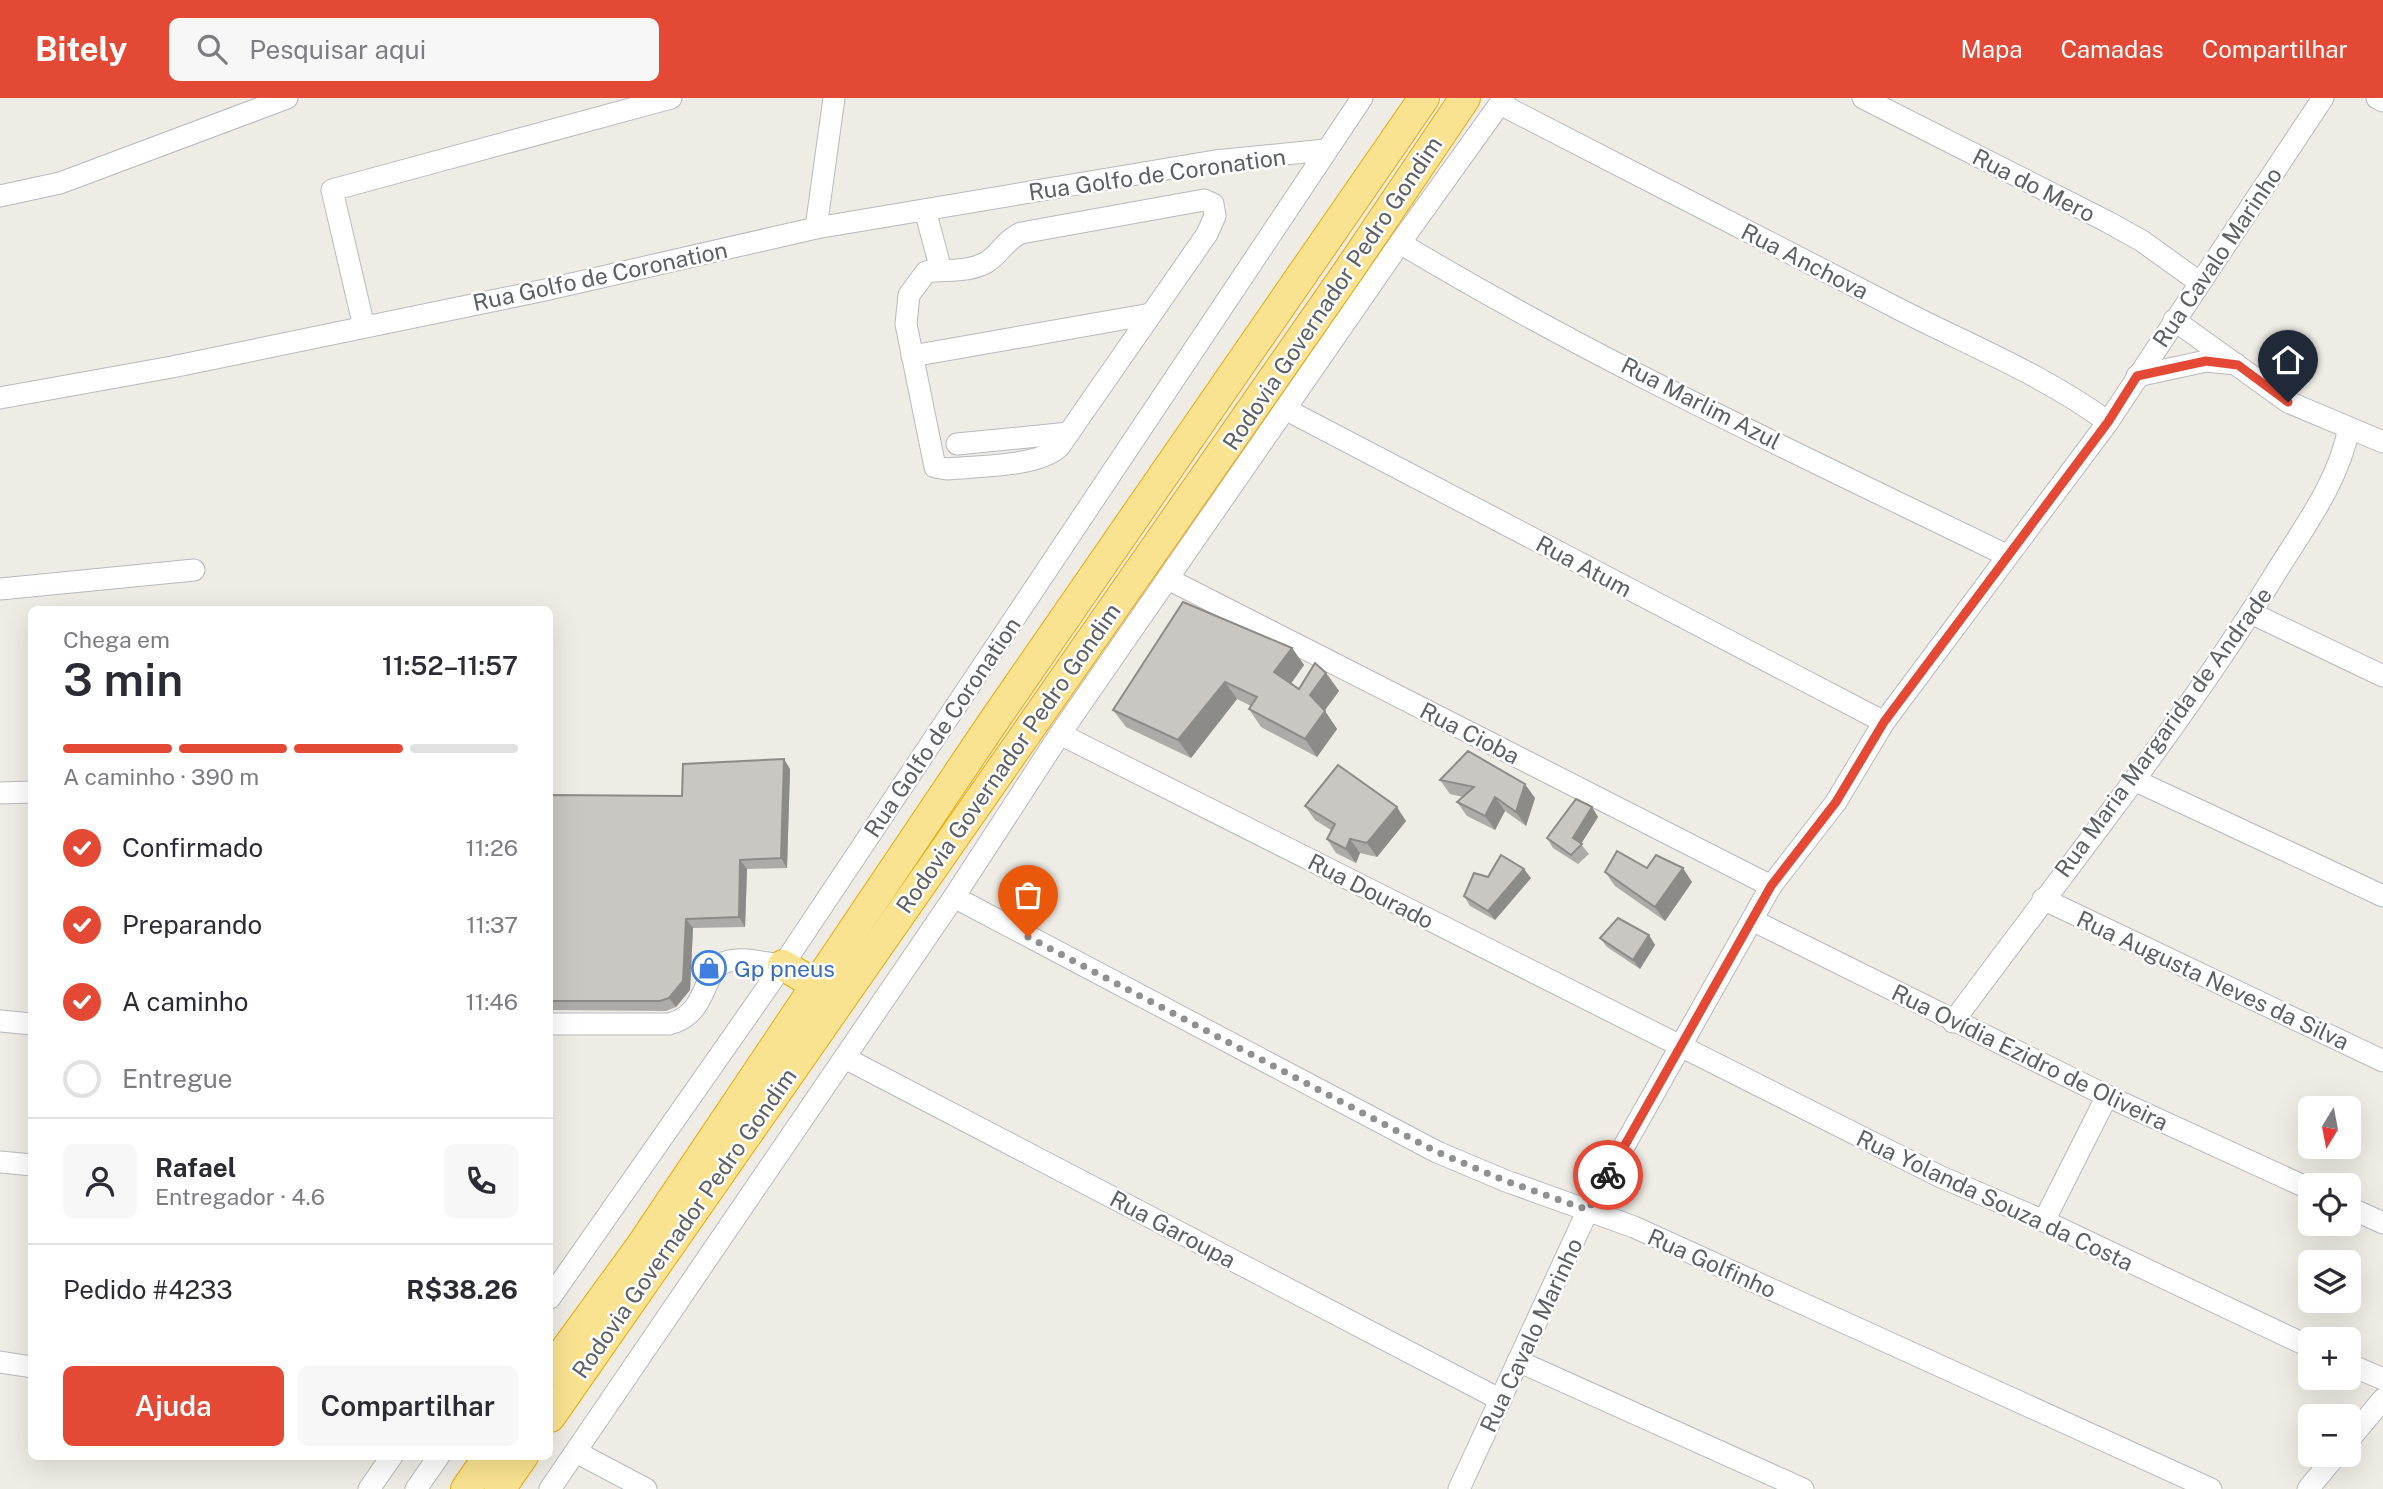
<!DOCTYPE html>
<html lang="pt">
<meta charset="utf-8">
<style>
:root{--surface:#fff;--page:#f7f7f7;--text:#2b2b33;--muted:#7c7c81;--line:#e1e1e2;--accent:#e34935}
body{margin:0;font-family:"Public Sans",sans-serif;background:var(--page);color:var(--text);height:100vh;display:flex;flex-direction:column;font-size:26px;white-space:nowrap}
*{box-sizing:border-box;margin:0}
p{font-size:23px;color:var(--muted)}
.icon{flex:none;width:38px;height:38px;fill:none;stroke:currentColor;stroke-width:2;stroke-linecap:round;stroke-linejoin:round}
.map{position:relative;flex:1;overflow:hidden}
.sheet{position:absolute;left:28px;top:508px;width:525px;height:854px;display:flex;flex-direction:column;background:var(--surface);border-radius:10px;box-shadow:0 7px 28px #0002}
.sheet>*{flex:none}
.needle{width:46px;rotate:190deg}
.fabs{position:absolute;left:2298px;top:998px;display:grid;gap:14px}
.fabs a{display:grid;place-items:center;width:63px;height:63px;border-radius:10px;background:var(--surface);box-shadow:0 7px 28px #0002;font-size:35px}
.pin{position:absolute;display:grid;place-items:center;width:60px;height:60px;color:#fff;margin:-72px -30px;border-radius:50% 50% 50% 0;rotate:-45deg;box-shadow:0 0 7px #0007}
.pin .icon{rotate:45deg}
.courier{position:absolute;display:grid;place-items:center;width:70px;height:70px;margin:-35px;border:5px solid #e34935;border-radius:50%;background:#fff;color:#222;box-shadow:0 2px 9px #0007}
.head em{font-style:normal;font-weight:600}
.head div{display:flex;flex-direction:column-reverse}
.head{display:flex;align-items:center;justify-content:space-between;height:119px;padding:0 35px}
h1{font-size:46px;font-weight:600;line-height:52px}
.bar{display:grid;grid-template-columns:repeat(4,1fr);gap:10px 7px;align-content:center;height:84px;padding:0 35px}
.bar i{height:9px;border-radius:5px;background:var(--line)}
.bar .active{background:var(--accent)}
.bar p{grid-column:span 4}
.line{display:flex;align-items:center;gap:18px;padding:0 35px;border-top:2px solid var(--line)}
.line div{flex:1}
.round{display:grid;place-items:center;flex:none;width:74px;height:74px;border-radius:10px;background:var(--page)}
ol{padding:0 35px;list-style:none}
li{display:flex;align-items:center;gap:21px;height:77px}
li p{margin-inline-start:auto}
li .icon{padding:7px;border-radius:50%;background:var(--accent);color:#fff;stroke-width:4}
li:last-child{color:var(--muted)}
li i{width:38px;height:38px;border:4px solid var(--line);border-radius:50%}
.primary-button{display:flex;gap:14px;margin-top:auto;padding:14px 35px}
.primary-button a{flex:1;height:80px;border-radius:10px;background:var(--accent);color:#fff;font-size:28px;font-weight:600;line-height:80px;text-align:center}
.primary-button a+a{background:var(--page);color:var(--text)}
header{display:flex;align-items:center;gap:42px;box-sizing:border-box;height:98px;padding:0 35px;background:var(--accent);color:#fff}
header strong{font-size:33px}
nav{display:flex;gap:38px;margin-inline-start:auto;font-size:24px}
.search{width:490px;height:63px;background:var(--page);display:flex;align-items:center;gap:18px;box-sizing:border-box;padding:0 24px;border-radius:10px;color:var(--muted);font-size:26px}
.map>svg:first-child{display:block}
</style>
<header>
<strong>Bitely</strong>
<div class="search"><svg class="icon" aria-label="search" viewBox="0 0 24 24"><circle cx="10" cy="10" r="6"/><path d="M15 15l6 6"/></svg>Pesquisar aqui</div>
<nav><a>Mapa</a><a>Camadas</a><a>Compartilhar</a></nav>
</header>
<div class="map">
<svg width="2383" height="1391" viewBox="0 0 2383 1391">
<rect width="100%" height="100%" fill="#eeece4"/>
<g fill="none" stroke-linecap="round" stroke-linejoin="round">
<g stroke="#b7b9be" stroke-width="23">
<g id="minor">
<polyline points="1863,0 2108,124 2142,143 2199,184"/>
<polyline points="2377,0 2383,3"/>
<path d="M 1500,6 C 1631,73 1762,141 1893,208 C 1966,246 2041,275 2108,324"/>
<polyline points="0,98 60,85 287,0"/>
<path d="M 1204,102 L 1213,106 L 1215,118 L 1207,136 L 1059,349 C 1038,369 977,368 947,371 L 935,369 L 906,226 L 909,197 L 926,174 C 946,171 968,175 987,164 C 1000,156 1005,142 1021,135 Z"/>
<polyline points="925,112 941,172"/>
<polyline points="816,130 834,0"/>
<path d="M 1400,145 C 1594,262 1803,358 2006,457"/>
<polyline points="2174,222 2288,304 2383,344"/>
<polyline points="364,229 332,92 671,0"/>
<polyline points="912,258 1151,216"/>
<polyline points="2137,278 2206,263 2236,266"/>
<polyline points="0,300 172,269 545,192 816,130 1215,63 1326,52"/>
<polyline points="1285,311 1884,624"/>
<polyline points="957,346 1069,335"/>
<polyline points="1168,481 1771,788"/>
<polyline points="0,491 194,472"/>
<polyline points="2251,515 2383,578"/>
<polyline points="1060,636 1939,1078 2044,1123 2310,1249"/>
<polyline points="2134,682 2383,798"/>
<polyline points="0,695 32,694"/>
<polyline points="954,799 1437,1054 1506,1083 1634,1129 2211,1391"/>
<polyline points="2043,801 2383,963"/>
<polyline points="1752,822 2107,998 2310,1091"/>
<polyline points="0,923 32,926"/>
<path d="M 1953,924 C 2062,776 2179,632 2275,476 C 2304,429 2338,385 2349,330"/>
<path d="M 550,926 L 669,926 C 711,916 700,869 729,863 C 745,859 767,866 783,867"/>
<polyline points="845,960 1501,1302"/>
<polyline points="0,1064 32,1067"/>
<polyline points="2348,1109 2383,1125"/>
<polyline points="2044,1123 2107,998"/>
<polyline points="550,1200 783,867 1362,0"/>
<polyline points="1518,1263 1803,1391"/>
<polyline points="0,1264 32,1269"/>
<polyline points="2348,1266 2383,1281"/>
<polyline points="2348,1343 2383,1301"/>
<polyline points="576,1354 646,1391"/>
<polyline points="369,1391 392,1358"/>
<polyline points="416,1391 439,1358"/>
<polyline points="550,1391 954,799 1060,636 1400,145 1504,0"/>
<polyline points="1459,1391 1588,1112 1771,788 1836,704 1884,624 2108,324 2323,0"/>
<polyline points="2308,1391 2337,1356"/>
</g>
</g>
<g stroke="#eaab08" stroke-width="32">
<g id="highway">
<polyline points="783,867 816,887"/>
<polyline points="550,1273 641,1148 991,627 1424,0"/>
<polyline points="550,1319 1349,172 1465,0"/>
<polyline points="466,1391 489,1358"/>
<polyline points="500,1391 523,1358"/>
</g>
</g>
<use href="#minor" stroke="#fff" stroke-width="21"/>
<use href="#highway" stroke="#f9e290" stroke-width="30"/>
</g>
<g fill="#aeaaa7">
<polygon points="1292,550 1304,567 1291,586 1299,591 1326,575 1339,593 1324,612 1337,631 1317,659 1261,629 1249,611 1251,608 1237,601 1191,660 1126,629 1113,612"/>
<polygon points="790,671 787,770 747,771 745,829 693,830 690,892 676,909 666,913 550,912 550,697 682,698"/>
<polygon points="1440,682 1535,700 1526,728 1505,713 1495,732 1467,718 1457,704 1463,699 1450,696"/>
<polygon points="1305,708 1406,723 1377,759 1360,755 1356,765 1336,755 1327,741 1331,732 1315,722"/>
<polygon points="1592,709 1598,719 1581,746 1589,756 1578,766 1553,750 1547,740"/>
<polygon points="1647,770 1692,784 1665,823 1615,788 1605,774"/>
<polygon points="1488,779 1531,780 1495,822 1470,808 1464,798"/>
<polygon points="1649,837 1655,847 1640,871 1607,849 1600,840"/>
</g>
<g fill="#8d8b88">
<polygon points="1292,550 1304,567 1286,592 1274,574"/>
<polygon points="1326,575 1339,593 1323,615 1310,597"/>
<polygon points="1225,584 1237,601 1191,660 1178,642"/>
<polygon points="1325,613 1337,631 1317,659 1305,641"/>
<polygon points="784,661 790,671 787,770 781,760"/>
<polygon points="1525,686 1535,700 1526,728 1516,714"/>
<polygon points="1495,699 1505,713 1495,732 1485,718"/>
<polygon points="1397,709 1406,723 1377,759 1367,745"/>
<polygon points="1592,709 1598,719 1579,749 1573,740"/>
<polygon points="1350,741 1360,755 1356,765 1346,751"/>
<polygon points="740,762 747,771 745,829 739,819"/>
<polygon points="1683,770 1692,784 1665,823 1655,809"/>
<polygon points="1524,771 1531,780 1495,822 1488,813"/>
<polygon points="686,821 693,830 690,892 676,909 669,900"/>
<polygon points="1649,837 1655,847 1640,871 1633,862"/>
</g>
<g fill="#cac6c2" stroke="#8d8b88" stroke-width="2">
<polygon points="1183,504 1292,550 1274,574 1299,591 1315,565 1326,575 1310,597 1325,613 1305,641 1249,611 1257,599 1225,584 1178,642 1113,612"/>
<polygon points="1468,653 1525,686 1516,714 1495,699 1485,718 1457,704 1474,689 1440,682"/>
<polygon points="784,661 781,760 740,762 739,819 686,821 683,883 669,900 660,903 550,903 550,697 682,698 683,666"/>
<polygon points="1338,667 1397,709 1367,745 1350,741 1346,751 1327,741 1335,726 1305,708"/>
<polygon points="1576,701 1592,709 1573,740 1582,746 1571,757 1547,740"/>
<polygon points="1617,753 1647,770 1656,757 1683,770 1655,809 1605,774"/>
<polygon points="1501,757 1524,771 1488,813 1464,798 1474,775 1488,779"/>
<polygon points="1618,820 1649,837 1633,862 1600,840"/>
</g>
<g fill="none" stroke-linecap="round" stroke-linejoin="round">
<polyline stroke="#8f9091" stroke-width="7" stroke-dasharray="0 12.6" points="1028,839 1437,1054 1506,1083 1588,1112 1608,1077"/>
<polyline stroke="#e34935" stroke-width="9" points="1608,1077 1771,788 1836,704 1884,624 2108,324 2137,278 2206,263 2238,267 2288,304"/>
</g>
<defs>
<g id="shop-ring" transform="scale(1.75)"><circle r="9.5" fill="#fff" stroke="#3f7fe0" stroke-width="1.5"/><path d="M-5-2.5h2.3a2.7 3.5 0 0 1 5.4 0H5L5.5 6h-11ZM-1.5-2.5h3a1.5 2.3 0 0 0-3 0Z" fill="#3f7fe0"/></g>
</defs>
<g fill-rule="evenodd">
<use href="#shop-ring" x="709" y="870"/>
</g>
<g text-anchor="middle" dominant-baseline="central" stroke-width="5" stroke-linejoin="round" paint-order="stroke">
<g font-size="23" fill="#5c5f64" stroke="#fff">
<text transform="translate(1157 76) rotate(-8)">Rua Golfo de Coronation</text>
<text transform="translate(2034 87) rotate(27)">Rua do Mero</text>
<text transform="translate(2217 159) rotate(-56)">Rua Cavalo Marinho</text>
<text transform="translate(1805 163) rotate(27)">Rua Anchova</text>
<text transform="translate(600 178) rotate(-12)">Rua Golfo de Coronation</text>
<text transform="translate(1332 195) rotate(-56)">Rodovia Governador Pedro Gondim</text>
<text transform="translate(1701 305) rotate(27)">Rua Marlim Azul</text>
<text transform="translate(1584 468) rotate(28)">Rua Atum</text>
<text transform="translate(942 629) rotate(-56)">Rua Golfo de Coronation</text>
<text transform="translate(2163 634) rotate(-54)">Rua Maria Margarida de Andrade</text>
<text transform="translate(1470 635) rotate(27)">Rua Cioba</text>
<text transform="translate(1008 660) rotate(-55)">Rodovia Governador Pedro Gondim</text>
<text transform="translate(1371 793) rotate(27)">Rua Dourado</text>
<text transform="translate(2213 882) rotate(25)">Rua Augusta Neves da Silva</text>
<text transform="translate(2030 959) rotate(26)">Rua Ovídia Ezidro de Oliveira</text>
<text transform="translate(1995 1102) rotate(25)">Rua Yolanda Souza da Costa</text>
<text transform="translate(684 1125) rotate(-55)">Rodovia Governador Pedro Gondim</text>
<text transform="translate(1173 1131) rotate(28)">Rua Garoupa</text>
<text transform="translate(1712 1165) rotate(24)">Rua Golfinho</text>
<text transform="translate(1531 1237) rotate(-65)">Rua Cavalo Marinho</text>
</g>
<g font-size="23" fill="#366cbe" stroke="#fff" text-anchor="start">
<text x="734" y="870">Gp pneus</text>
</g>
</g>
</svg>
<div class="fabs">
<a><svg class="needle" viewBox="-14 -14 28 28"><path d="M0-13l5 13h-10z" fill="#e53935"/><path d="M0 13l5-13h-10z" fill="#7c7c81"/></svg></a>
<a><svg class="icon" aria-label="locate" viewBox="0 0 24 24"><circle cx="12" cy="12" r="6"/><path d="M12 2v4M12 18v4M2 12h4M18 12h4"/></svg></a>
<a><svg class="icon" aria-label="layers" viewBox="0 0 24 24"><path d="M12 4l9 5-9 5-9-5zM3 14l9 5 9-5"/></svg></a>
<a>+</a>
<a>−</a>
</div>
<div class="pin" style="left:1028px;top:839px;background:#ea580c"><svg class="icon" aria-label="bag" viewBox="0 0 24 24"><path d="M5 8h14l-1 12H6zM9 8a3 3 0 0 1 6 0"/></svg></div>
<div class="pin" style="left:2288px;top:304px;background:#1f2937"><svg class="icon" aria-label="home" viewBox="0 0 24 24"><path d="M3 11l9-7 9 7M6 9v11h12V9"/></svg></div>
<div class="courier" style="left:1608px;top:1077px"><svg class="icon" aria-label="bike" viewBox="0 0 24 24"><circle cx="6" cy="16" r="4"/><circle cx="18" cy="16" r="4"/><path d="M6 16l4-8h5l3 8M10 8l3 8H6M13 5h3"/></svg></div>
<section class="sheet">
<div class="head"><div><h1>3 min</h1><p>Chega em</p></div><em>11:52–11:57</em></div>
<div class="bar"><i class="active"></i><i class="active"></i><i class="active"></i><i></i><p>A caminho · 390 m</p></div>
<ol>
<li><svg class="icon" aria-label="check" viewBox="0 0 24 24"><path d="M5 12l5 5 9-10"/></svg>Confirmado<p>11:26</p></li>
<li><svg class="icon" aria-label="check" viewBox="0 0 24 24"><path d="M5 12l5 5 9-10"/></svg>Preparando<p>11:37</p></li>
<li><svg class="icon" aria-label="check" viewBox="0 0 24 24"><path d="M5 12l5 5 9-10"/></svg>A caminho<p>11:46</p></li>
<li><i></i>Entregue</li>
</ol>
<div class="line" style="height:126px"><a class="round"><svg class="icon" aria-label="person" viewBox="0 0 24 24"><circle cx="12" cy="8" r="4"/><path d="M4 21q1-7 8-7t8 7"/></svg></a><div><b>Rafael</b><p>Entregador · 4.6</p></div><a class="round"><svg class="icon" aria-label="phone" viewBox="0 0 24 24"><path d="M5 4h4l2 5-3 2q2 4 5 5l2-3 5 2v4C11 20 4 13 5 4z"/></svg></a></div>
<div class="line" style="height:91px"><div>Pedido #4233</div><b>R$38.26</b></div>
<div class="primary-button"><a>Ajuda</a><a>Compartilhar</a></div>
</section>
</div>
